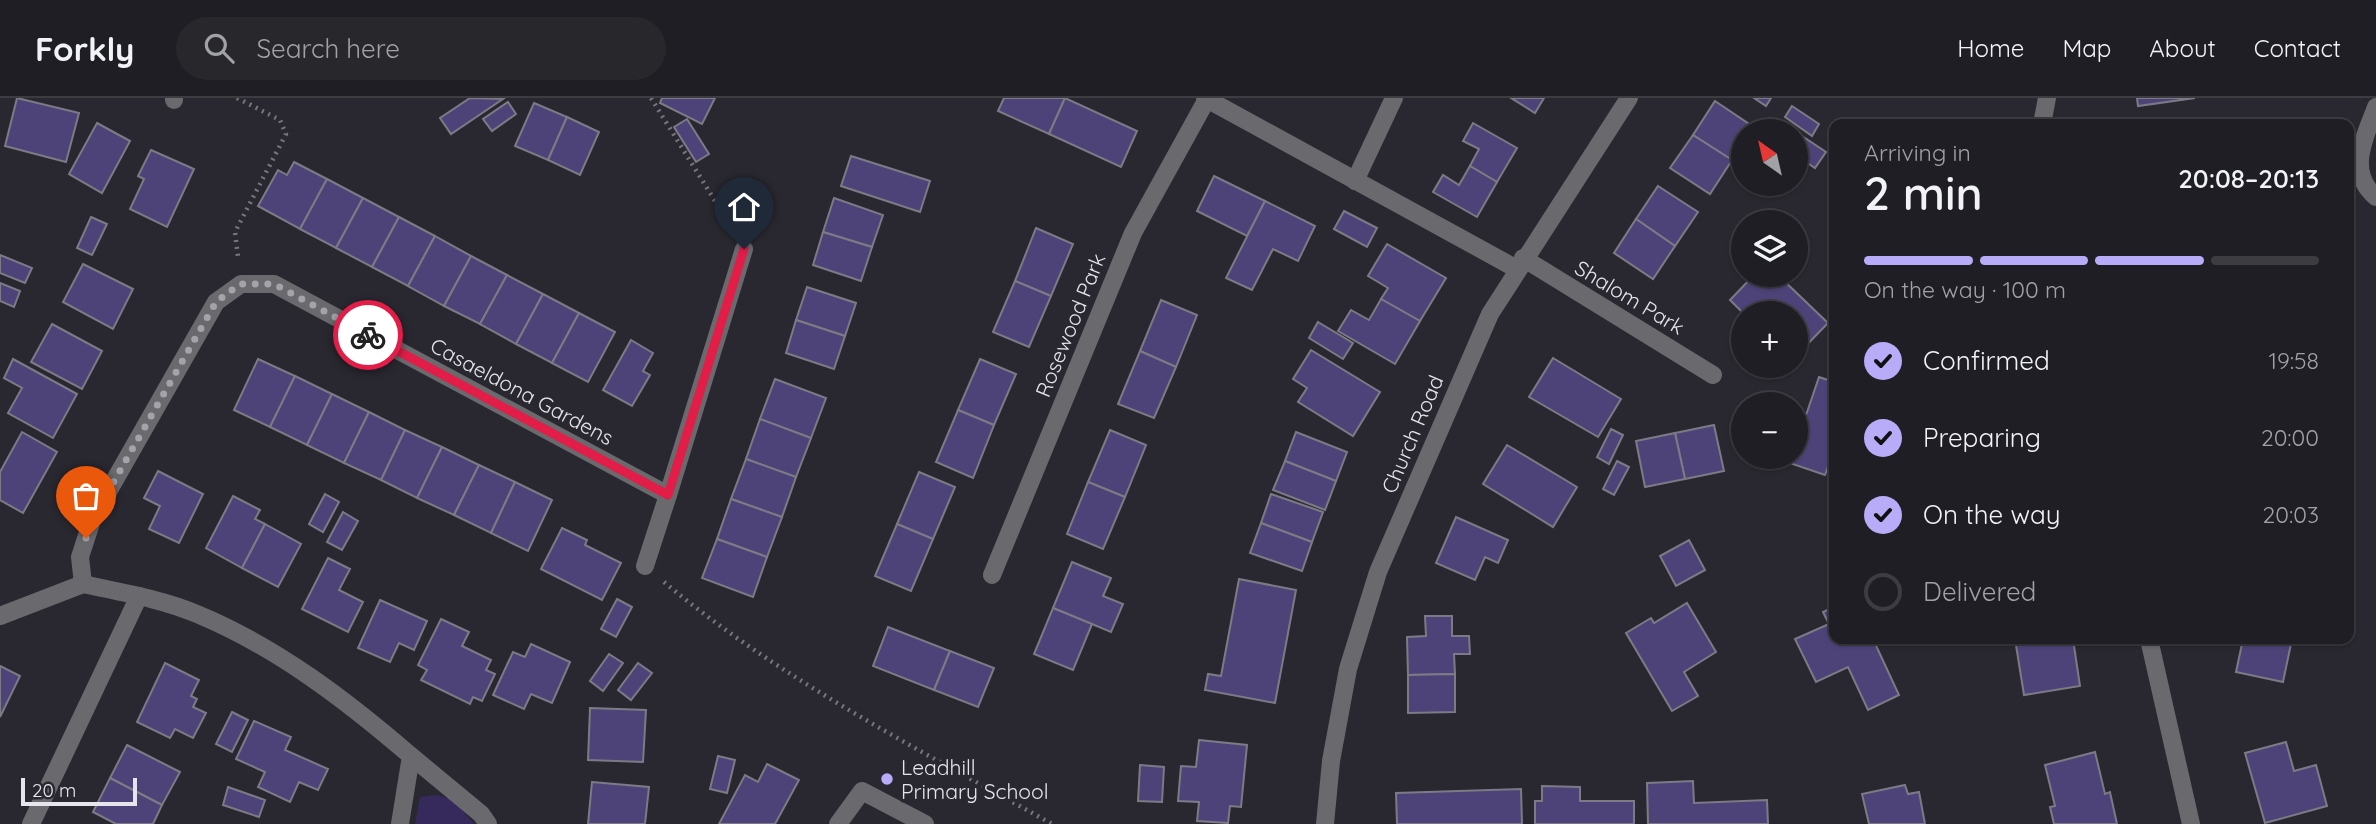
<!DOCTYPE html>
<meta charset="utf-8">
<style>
:root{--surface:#1f1e24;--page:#27272c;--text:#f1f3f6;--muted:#a1a2a6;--line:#3c3c41;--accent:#b8abf7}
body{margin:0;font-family:Quicksand,sans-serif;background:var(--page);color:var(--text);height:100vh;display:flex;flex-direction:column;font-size:26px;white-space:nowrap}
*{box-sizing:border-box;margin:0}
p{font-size:23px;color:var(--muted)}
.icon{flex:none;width:38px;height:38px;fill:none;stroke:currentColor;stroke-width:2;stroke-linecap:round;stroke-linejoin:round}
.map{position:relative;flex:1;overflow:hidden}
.side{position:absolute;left:1829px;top:21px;width:525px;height:525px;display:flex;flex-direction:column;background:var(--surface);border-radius:14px;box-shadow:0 2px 5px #0004,0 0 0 2px var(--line)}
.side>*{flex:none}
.needle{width:46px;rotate:326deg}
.buttons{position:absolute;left:1731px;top:21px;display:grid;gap:14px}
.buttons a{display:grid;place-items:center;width:77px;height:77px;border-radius:50%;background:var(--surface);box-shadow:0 2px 5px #0004,0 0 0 2px var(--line);font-size:35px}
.scale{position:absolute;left:21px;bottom:18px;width:116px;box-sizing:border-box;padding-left:7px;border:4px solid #e6e5eb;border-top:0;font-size:19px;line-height:24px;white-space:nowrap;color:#e6e5eb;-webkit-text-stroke:5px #292830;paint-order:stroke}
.pin{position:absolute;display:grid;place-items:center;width:60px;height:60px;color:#fff;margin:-72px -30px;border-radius:50% 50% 50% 0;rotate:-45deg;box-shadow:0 0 7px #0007}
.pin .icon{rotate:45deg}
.courier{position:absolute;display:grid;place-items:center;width:70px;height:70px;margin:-35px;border:5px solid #e11d48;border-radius:50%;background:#fff;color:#222;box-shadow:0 2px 9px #0007}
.overview em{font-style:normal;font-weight:600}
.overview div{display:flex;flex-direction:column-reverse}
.overview{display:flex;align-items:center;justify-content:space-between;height:119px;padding:0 35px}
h1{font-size:46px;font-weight:600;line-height:52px}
.bar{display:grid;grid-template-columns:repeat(4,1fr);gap:10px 7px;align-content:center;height:84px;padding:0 35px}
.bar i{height:9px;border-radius:5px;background:var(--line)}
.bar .active{background:var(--accent)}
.bar p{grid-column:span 4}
ol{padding:0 35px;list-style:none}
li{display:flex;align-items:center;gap:21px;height:77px}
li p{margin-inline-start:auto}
li .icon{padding:7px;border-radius:50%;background:var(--accent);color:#111;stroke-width:4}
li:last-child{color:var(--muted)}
li i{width:38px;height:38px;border:4px solid var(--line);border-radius:50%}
header{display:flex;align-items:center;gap:42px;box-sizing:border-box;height:98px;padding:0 35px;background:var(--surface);border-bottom:2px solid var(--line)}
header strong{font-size:33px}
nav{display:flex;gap:38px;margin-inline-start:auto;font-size:24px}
.search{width:490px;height:63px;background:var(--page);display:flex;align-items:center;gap:18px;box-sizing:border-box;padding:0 24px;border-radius:38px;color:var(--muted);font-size:26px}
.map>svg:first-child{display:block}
</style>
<header>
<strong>Forkly</strong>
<div class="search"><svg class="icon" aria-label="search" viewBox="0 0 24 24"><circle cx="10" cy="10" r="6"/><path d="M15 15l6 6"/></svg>Search here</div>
<nav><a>Home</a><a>Map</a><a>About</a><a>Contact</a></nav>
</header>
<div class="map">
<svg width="2376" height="726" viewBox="0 0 2376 726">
<rect width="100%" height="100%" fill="#292830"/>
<polygon fill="#352a5b" points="436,697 454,702 474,726 415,726 420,699"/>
<g fill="#4e4378" stroke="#7c7b85" stroke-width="2">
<polygon points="17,0 79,15 66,64 5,48"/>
<polygon points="470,0 503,1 451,36 440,20"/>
<polygon points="662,0 715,0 702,26 660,5"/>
<polygon points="1004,0 1065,0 1049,36 998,13"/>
<polygon points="1065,0 1137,33 1121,69 1049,36"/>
<polygon points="1511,0 1544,0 1535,15"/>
<polygon points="1754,0 1771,0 1766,8"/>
<polygon points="2137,0 2195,0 2138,8"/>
<polygon points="1715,3 1755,30 1752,33 1743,33 1743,47 1732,62 1693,37"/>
<polygon points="508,4 516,16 492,33 483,21"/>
<polygon points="534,5 567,19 548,62 515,48"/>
<polygon points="1792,8 1819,26 1812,38 1785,19"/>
<polygon points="567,19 599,34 580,77 548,62"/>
<polygon points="687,21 709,56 696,64 674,29"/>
<polygon points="1778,22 1794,33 1771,33"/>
<polygon points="97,25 130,43 102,95 69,76"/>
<polygon points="1473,25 1517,50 1497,84 1470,68 1479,51 1463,43"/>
<polygon points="1796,34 1826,54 1815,70 1796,57"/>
<polygon points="1693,37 1732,62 1710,96 1670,70"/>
<polygon points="151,52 194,71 167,129 130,111 144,81 138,78"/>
<polygon points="851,58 930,83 920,114 841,88"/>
<polygon points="294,64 327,81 300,131 258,108 278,72 287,77"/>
<polygon points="1470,68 1497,84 1477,119 1433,94 1443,77 1459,87"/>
<polygon points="1214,78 1265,103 1247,138 1197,113"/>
<polygon points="327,81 363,100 336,150 300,131"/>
<polygon points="1658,88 1698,114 1675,148 1636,121"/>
<polygon points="363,100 399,119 372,169 336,150"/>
<polygon points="834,100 883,117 872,149 823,134"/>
<polygon points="1265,103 1315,128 1298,163 1273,151 1252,192 1226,180"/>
<polygon points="1344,113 1377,130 1367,149 1334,131"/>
<polygon points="91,119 107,126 92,157 77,150"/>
<polygon points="399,119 435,138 408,188 372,169"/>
<polygon points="1636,121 1675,148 1653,181 1614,155"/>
<polygon points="1036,130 1073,146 1051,198 1015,183"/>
<polygon points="823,134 872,149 861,183 813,167"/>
<polygon points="435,138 471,158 444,208 408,188"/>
<polygon points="1387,146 1446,180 1420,223 1381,201 1388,190 1368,178"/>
<polygon points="0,157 32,170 25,185 0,175"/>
<polygon points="471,158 507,177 480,226 444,208"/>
<polygon points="83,166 133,191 113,231 63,204"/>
<polygon points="507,177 543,196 516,246 480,226"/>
<polygon points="1754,177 1778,177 1828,225 1796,258 1796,215 1743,215 1730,202"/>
<polygon points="1015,183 1051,198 1029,249 993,234"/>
<polygon points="0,185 20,193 14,209 0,203"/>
<polygon points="807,189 856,205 845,238 796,222"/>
<polygon points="543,196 579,215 552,265 516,246"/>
<polygon points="1381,201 1420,223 1395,266 1338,233 1351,212 1369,222"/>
<polygon points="1161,202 1197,217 1176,269 1140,253"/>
<polygon points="579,215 615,234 588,284 552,265"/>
<polygon points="796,222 845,238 834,271 786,255"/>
<polygon points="1318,224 1353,245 1343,261 1309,240"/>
<polygon points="52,226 102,253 82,291 31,264"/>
<polygon points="631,242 653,255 643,273 650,277 632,308 603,292"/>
<polygon points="1311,252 1380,294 1353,338 1298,304 1307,290 1293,281"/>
<polygon points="1140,253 1176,269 1154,320 1118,306"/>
<polygon points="1553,260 1621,301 1598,339 1529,299"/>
<polygon points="13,261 77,296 53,340 8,315 22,290 4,280"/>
<polygon points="258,261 295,278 270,329 234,312"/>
<polygon points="980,261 1016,276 994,327 958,312"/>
<polygon points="295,278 332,296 307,347 270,329"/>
<polygon points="1819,279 1834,284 1834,352 1825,377 1772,359 1796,359 1796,323 1803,326"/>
<polygon points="775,281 826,300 811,340 760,321"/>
<polygon points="2348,292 2354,293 2348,320"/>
<polygon points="332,296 369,314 344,365 307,347"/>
<polygon points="958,312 994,327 973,380 936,364"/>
<polygon points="369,314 405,332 381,382 344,365"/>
<polygon points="760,321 811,340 796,379 746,361"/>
<polygon points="1714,327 1724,373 1685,381 1675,335"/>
<polygon points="1611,331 1623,337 1609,366 1597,359"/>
<polygon points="405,332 442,349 417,400 381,382"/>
<polygon points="1110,332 1146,347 1125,399 1088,384"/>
<polygon points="22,334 57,354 23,415 0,402 0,374"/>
<polygon points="1296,334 1347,354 1336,383 1285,363"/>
<polygon points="1675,335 1685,381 1645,389 1636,343"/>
<polygon points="1507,347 1577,389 1553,429 1483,386"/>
<polygon points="442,349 479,367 454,417 417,400"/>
<polygon points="746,361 796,379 782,419 731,401"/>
<polygon points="1285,363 1336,383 1325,412 1273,392"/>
<polygon points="1617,363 1629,369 1614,397 1603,391"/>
<polygon points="479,367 515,384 491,435 454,417"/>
<polygon points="158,373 203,396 179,445 149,431 160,408 144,400"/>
<polygon points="919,374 955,389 933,441 897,426"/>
<polygon points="515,384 552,402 528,453 491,435"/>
<polygon points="1088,384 1125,399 1103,451 1067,436"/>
<polygon points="325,396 339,404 323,434 309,426"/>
<polygon points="1271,396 1323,414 1312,444 1261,425"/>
<polygon points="233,398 260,412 255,421 265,426 242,470 206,450"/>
<polygon points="731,401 782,419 767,459 717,441"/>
<polygon points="343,414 358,423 342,452 327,444"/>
<polygon points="1456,419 1508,442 1498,465 1485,459 1475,482 1436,465"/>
<polygon points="1261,425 1312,444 1302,473 1250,455"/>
<polygon points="265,426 301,446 278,489 242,470"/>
<polygon points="897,426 933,441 911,493 875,478"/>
<polygon points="562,430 587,442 585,447 621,465 602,502 541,471"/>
<polygon points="717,441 767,459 753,499 702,480"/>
<polygon points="1689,442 1705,472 1676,488 1660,458"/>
<polygon points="328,460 350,471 339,492 363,504 348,534 302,511"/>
<polygon points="1072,464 1111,480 1103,498 1123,506 1111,534 1053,510"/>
<polygon points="1239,481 1296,492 1275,605 1205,592 1208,576 1221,578"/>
<polygon points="617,501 632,509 616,539 601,531"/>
<polygon points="380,502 427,523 414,552 399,545 390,564 358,550"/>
<polygon points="1687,505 1716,554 1684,574 1698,598 1672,613 1626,535 1651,520 1654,525"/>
<polygon points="1834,509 1834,541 1873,541 1899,597 1868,612 1848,569 1816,584 1795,541 1829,526 1823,514"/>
<polygon points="1053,510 1092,526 1073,572 1034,556"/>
<polygon points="1425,518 1452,518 1452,538 1469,538 1470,556 1454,556 1455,576 1408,577 1407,539 1426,538"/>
<polygon points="441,521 469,534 462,548 491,562 486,572 495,576 482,603 473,599 470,606 421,582 427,572 418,567"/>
<polygon points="888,529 950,553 934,592 873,568"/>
<polygon points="2015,541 2073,541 2080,588 2024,597"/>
<polygon points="2243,541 2292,541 2283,584 2236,574"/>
<polygon points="531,546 570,564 552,605 531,596 524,611 493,597 513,554 525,559"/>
<polygon points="950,553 994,570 978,609 934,592"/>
<polygon points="609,556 623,565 603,593 590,583"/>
<polygon points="165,565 199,582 191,598 197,601 193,609 206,615 193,640 175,631 170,640 137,624"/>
<polygon points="638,565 652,575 631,602 618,592"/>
<polygon points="0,568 20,578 0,619"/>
<polygon points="1455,576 1455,614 1408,615 1408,577"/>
<polygon points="590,610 646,612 643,664 588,662"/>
<polygon points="232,614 248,622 232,654 216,646"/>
<polygon points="254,623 291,639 285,652 328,671 318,692 299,684 290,704 258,689 265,674 236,661"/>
<polygon points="1199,642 1247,647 1241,709 1230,708 1228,725 1197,723 1199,704 1178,703 1181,668 1196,669"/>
<polygon points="2286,644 2294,673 2316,667 2327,708 2265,725 2245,655"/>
<polygon points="127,647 180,674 162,707 110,680"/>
<polygon points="2095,654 2105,696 2110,694 2117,726 2054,726 2050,709 2055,708 2045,667"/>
<polygon points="718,658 735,662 727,695 710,691"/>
<polygon points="767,666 799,682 775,726 719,726 745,677 758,684"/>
<polygon points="1140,667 1164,669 1162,704 1138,703"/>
<polygon points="110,680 162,707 153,726 116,726 93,714"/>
<polygon points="1693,683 1694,705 1767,702 1768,726 1648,726 1647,685"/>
<polygon points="592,684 649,689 645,726 588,726"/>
<polygon points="1905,687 1908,696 1919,694 1925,726 1869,726 1862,696"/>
<polygon points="1542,688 1580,689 1580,703 1634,703 1634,726 1535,726 1535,703 1542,703"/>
<polygon points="228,689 265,702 259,719 223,707"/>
<polygon points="1521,691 1522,726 1397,726 1396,695"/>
</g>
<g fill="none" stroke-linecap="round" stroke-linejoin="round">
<g stroke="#77767d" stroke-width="4.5" stroke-dasharray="2 5" stroke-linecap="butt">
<polyline points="237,0 280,22 286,36 235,134 238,159"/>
<polyline points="651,0 730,127"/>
<path d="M 664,484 C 781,582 920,652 1052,726"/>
</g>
<g stroke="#6a696e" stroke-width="18">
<polyline points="1355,83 1394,0"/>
<polyline points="838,726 862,693 925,726"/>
</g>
<g stroke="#6a696e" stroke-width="18">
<polyline points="1205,0 1517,171"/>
<polyline points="174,2 174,0"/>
<path d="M 2376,9 C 2365,39 2346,74 2376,99"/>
<polyline points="2042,26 2047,0"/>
<polyline points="1523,160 1713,277"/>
<polyline points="645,468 668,397"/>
<polyline points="992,477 1133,135 1207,1"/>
<polyline points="83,486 80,459 92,422 216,204 241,186 274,186 668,397 744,151"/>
<path d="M 83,486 C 120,494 162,501 197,516 C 277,549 347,603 411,658 L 400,726"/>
<polyline points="0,518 83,486"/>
<polyline points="2149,541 2191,726"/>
<polyline points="411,658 481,716 488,726"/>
<polyline points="31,726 139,498"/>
<polyline points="1325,726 1331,663 1348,571 1378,474 1490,216 1629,0"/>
</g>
</g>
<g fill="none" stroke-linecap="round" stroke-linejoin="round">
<polyline stroke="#a4a3aa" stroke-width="7" stroke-dasharray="0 12.6" points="86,440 92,422 216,204 240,186 274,186 368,237"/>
<polyline stroke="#e11d48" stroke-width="9" points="368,237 668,397 744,151"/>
</g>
<circle fill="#b8abf7" stroke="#292830" stroke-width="2.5" cx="887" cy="681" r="7"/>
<g text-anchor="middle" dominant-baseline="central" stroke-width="7" stroke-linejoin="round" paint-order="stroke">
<g font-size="21" fill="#e6e5eb" stroke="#292830">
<text transform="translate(1630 199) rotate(31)">Shalom Park</text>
<text transform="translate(1070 227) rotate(-68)">Rosewood Park</text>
<text transform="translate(522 293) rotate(28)">Casaeldona Gardens</text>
<text transform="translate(1412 336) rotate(-67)">Church Road</text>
</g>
<g font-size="21" fill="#e6e5eb" stroke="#292830" text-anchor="start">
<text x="901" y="669">Leadhill<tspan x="901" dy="24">Primary School</tspan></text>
</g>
</g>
</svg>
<div class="buttons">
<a><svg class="needle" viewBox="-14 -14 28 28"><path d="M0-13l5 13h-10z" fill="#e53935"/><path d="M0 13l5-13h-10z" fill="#a1a2a6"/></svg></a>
<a><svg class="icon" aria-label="layers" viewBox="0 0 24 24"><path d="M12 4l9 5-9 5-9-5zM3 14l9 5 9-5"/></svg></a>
<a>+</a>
<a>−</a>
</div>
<div class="scale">20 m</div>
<div class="pin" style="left:86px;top:440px;background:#ea580c"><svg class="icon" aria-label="bag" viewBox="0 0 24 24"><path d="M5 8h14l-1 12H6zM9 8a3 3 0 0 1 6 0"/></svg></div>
<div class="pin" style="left:744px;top:151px;background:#1f2937"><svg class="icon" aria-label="home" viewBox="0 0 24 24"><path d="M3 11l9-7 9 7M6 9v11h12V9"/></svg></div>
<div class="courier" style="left:368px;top:237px"><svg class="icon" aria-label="bike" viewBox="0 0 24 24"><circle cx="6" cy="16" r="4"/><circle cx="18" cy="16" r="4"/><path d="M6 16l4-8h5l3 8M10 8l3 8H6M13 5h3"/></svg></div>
<section class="side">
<div class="overview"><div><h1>2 min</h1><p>Arriving in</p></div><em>20:08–20:13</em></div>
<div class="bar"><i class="active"></i><i class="active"></i><i class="active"></i><i></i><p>On the way · 100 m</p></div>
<ol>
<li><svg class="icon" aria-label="check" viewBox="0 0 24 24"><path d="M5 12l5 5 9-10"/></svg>Confirmed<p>19:58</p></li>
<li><svg class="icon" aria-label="check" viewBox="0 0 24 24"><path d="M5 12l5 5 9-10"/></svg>Preparing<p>20:00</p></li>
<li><svg class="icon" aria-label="check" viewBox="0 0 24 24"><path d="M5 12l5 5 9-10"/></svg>On the way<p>20:03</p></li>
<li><i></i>Delivered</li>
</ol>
</section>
</div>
